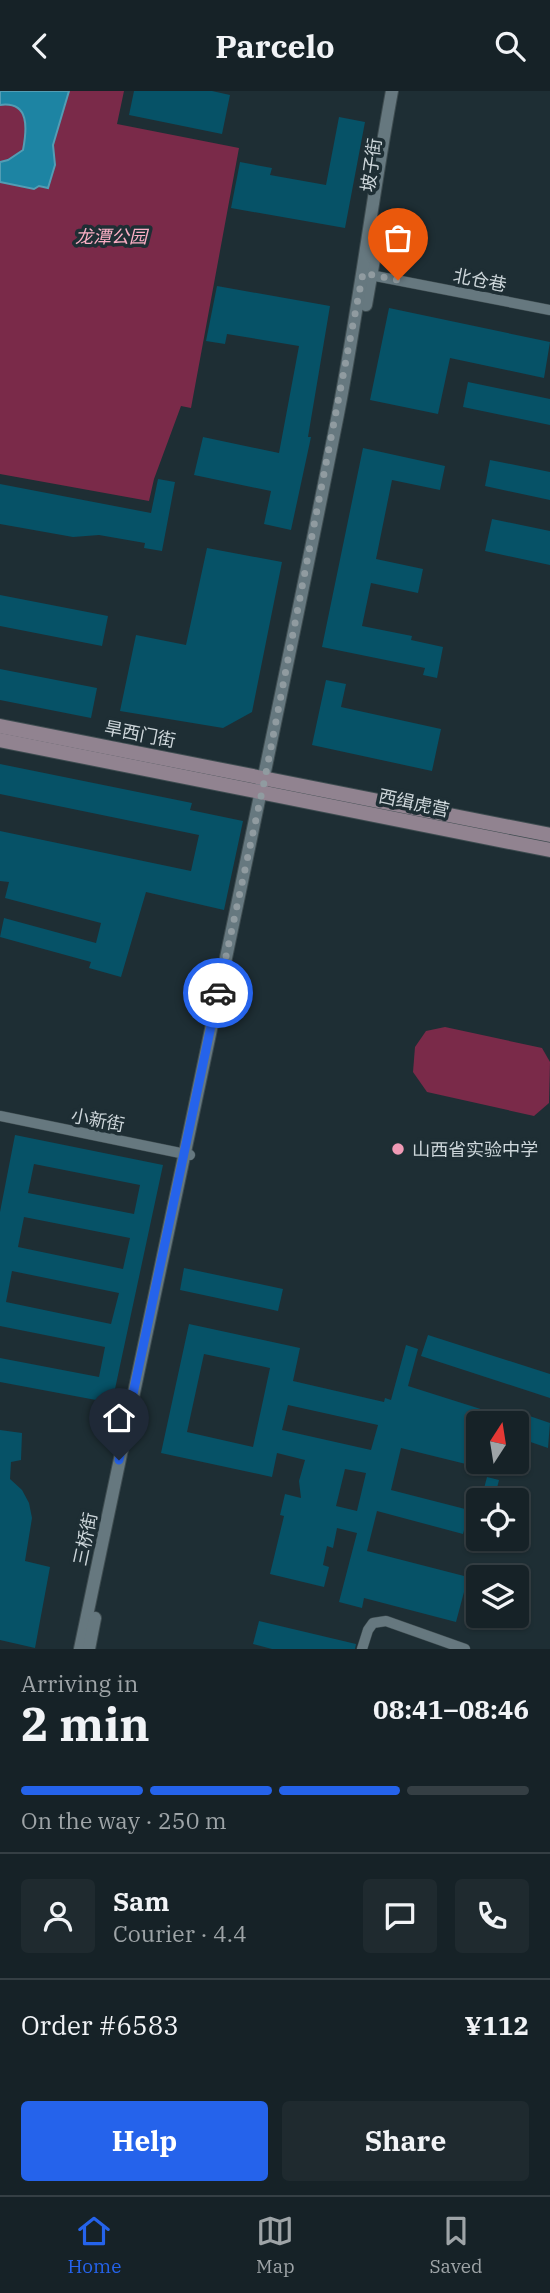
<!DOCTYPE html>
<meta charset="utf-8">
<style>
:root{--surface:#162227;--page:#1f2a2f;--text:#f1f3f6;--muted:#9ea4a7;--line:#353f44;--accent:#2563eb}
body{margin:0;font-family:"IBM Plex Serif","Noto Sans SC",serif;background:var(--page);color:var(--text);height:100vh;display:flex;flex-direction:column;font-size:26px;white-space:nowrap}
*{box-sizing:border-box;margin:0}
p{font-size:23px;color:var(--muted)}
.icon{flex:none;width:38px;height:38px;fill:none;stroke:currentColor;stroke-width:2;stroke-linecap:round;stroke-linejoin:round}
.map{position:relative;height:1558px;overflow:hidden}
.side{display:flex;flex-direction:column;background:var(--surface);flex:1}
.side>*{flex:none}
.needle{width:46px;rotate:12deg}
.controls{position:absolute;left:466px;top:1320px;display:grid;gap:14px}
.controls a{display:grid;place-items:center;width:63px;height:63px;border-radius:7px;background:var(--surface);box-shadow:0 2px 5px #0004,0 0 0 2px var(--line);font-size:35px}
.pin{position:absolute;display:grid;place-items:center;width:60px;height:60px;color:#fff;margin:-72px -30px;border-radius:50% 50% 50% 0;rotate:-45deg;box-shadow:0 0 7px #0007}
.pin .icon{rotate:45deg}
.courier{position:absolute;display:grid;place-items:center;width:70px;height:70px;margin:-35px;border:5px solid #2563eb;border-radius:50%;background:#fff;color:#222;box-shadow:0 2px 9px #0007}
.overview em{font-style:normal;font-weight:700}
.overview div{display:flex;flex-direction:column-reverse}
.overview{display:flex;align-items:center;justify-content:space-between;height:119px;padding:0 21px}
h1{font-size:46px;font-weight:700;line-height:52px}
.bar{display:grid;grid-template-columns:repeat(4,1fr);gap:10px 7px;align-content:center;height:84px;padding:0 21px}
.bar i{height:9px;border-radius:5px;background:var(--line)}
.bar .active{background:var(--accent)}
.bar p{grid-column:span 4}
.line{display:flex;align-items:center;gap:18px;padding:0 21px;border-top:2px solid var(--line)}
.line div{flex:1}
.round{display:grid;place-items:center;flex:none;width:74px;height:74px;border-radius:7px;background:var(--page)}
.button{display:flex;gap:14px;margin-top:auto;padding:14px 21px}
.button a{flex:1;height:80px;border-radius:7px;background:var(--accent);color:#fff;font-size:28px;font-weight:700;line-height:80px;text-align:center}
.button a+a{background:var(--page);color:var(--text)}
header{display:flex;justify-content:space-between;align-items:center;height:91px;padding:0 21px;background:var(--surface);font-size:32px;font-weight:700}
.dock{display:flex;justify-content:space-around;align-items:center;height:98px;border-top:2px solid var(--line);background:var(--surface);font-size:19px;color:var(--muted)}
.dock a{display:grid;justify-items:center;gap:4px}
.dock .active{color:var(--accent)}
.map>svg:first-child{display:block}
</style>
<header><svg class="icon" aria-label="back" viewBox="0 0 24 24"><path d="M15 5l-7 7 7 7"/></svg>Parcelo<svg class="icon" aria-label="search" viewBox="0 0 24 24"><circle cx="10" cy="10" r="6"/><path d="M15 15l6 6"/></svg></header>
<div class="map">
<svg width="550" height="1558" viewBox="0 0 550 1558">
<rect width="100%" height="100%" fill="#1e2e34"/>
<g fill="#7a2a49">
<polygon points="0,0 124,0 117,33 239,57 191,317 181,315 154,388 149,410 0,383"/>
<polygon points="445,936 542,957 550,971 549,1012 534,1025 427,1001 413,981 415,956 426,940"/>
</g>
<path fill="#1d84a3" stroke="#529db4" stroke-width="2" d="M 0,0 L 69,0 L 53,54 L 55,74 L 48,97 L 39,95 L 34,98 L 0,91 L 0,71 L 8,69 L 23,59 C 27,38 30,10 0,14 Z"/>
<g fill="#065267" fill-rule="evenodd">
<polygon points="134,0 212,0 230,4 222,43 129,24"/>
<polygon points="339,26 365,31 345,137 231,117 240,71 272,77 270,84 326,94"/>
<polygon points="217,195 330,215 308,346 311,346 291,439 264,433 271,400 194,384 203,346 279,362 299,255 227,243 225,253 206,250"/>
<polygon points="389,217 550,251 544,287 450,267 438,323 370,309"/>
<polygon points="468,291 550,308 550,334 463,316"/>
<polygon points="363,357 445,375 440,399 392,389 376,468 423,478 418,502 371,492 362,535 412,545 411,549 443,556 437,587 423,584 425,577 322,556"/>
<polygon points="490,369 550,381 550,409 485,395"/>
<polygon points="158,388 175,391 162,460 144,457 145,452 99,444 73,446 0,433 0,393 151,422"/>
<polygon points="492,428 550,440 550,474 485,460"/>
<polygon points="207,457 282,471 252,621 223,637 120,620 136,544 186,554"/>
<polygon points="0,504 108,525 102,555 0,535"/>
<polygon points="0,578 97,597 91,627 0,609"/>
<polygon points="326,589 346,593 341,616 441,638 432,680 312,654"/>
<polygon points="0,673 192,712 190,719 243,730 224,819 146,801 121,886 89,877 91,871 0,846 4,827 96,852 101,832 5,807 9,791 0,790 0,740 191,780 199,744 0,703"/>
<path d="M 15,1044 L 163,1074 L 112,1312 L 0,1291 L 0,1267 L 99,1286 L 105,1256 L 0,1235 L 0,1121 ZM 34,1073 L 140,1094 L 134,1123 L 28,1102 ZM 24,1126 L 130,1147 L 123,1178 L 18,1156 ZM 12,1180 L 119,1202 L 111,1233 L 6,1211 Z"/>
<polygon points="184,1177 283,1198 278,1220 180,1199"/>
<path d="M 189,1233 L 300,1257 L 293,1290 L 384,1311 L 385,1307 L 391,1309 L 406,1254 L 418,1258 L 408,1295 L 509,1327 L 512,1319 L 550,1332 L 548,1357 L 516,1346 L 516,1332 L 478,1332 L 478,1376 L 401,1357 L 391,1399 L 469,1419 L 463,1443 L 377,1420 L 367,1460 L 468,1486 L 456,1531 L 364,1507 L 362,1517 L 339,1511 L 357,1442 L 337,1437 L 333,1457 L 327,1455 L 323,1474 L 329,1476 L 324,1496 L 270,1483 L 284,1425 L 280,1424 L 285,1403 L 301,1407 L 299,1390 L 305,1369 L 277,1362 L 272,1386 L 161,1362 ZM 204,1263 L 270,1277 L 253,1356 L 187,1341 ZM 288,1314 L 378,1334 L 371,1359 L 282,1339 ZM 345,1378 L 366,1382 L 357,1420 L 336,1415 Z"/>
<polygon points="428,1244 550,1283 550,1307 421,1265"/>
<polygon points="0,1339 22,1342 21,1369 11,1371 10,1388 22,1399 29,1412 32,1427 25,1470 50,1476 35,1557 0,1549"/>
<polygon points="487,1386 499,1389 494,1409 481,1409"/>
<polygon points="259,1530 356,1553 355,1558 272,1558 253,1553"/>
</g>
<g fill="none" stroke-linecap="round" stroke-linejoin="round">
<g stroke="#3e4c50" stroke-width="11">
<g id="minor">
<polyline points="365,183 550,219"/>
<polyline points="0,1025 190,1064"/>
<polyline points="362,1558 368,1539 373,1532 386,1530 465,1558"/>
</g>
</g>
<g stroke="#3e4c50" stroke-width="14">
<g id="tertiary">
<polyline points="366,214 378,146"/>
<path d="M 80,1558 C 166,1146 256,736 338,323 C 359,216 372,107 392,0"/>
<polyline points="89,1558 95,1527"/>
</g>
</g>
<g stroke="#3e4c50" stroke-width="16">
<g id="secondary">
<polyline points="0,635 550,744"/>
<polyline points="0,649 550,759"/>
</g>
</g>
<use href="#minor" stroke="#66787f" stroke-width="10"/>
<use href="#tertiary" stroke="#66787f" stroke-width="12"/>
<use href="#secondary" stroke="#918390" stroke-width="14"/>
</g>
<g fill="none" stroke-linecap="round" stroke-linejoin="round">
<polyline stroke="#909ba0" stroke-width="7" stroke-dasharray="0 12.6" points="218,902 265,687 363,182 398,189"/>
<polyline stroke="#2563eb" stroke-width="9" points="119,1369 218,902"/>
</g>
<circle fill="#f09ab5" stroke="#1e2e34" stroke-width="2.5" cx="398" cy="1058" r="7"/>
<g text-anchor="middle" dominant-baseline="central" stroke-width="7" stroke-linejoin="round" paint-order="stroke">
<g font-size="18" fill="#cdd6da" stroke="#1e2e34">
<text transform="translate(371 74) rotate(-82)">坡子街</text>
<text transform="translate(480 189) rotate(11)">北仓巷</text>
<text transform="translate(140 643) rotate(11)">旱西门街</text>
<text transform="translate(414 712) rotate(12)">西缉虎营</text>
<text transform="translate(98 1029) rotate(11)">小新街</text>
<text transform="translate(85 1448) rotate(-78)">三桥街</text>
</g>
<g font-size="18" font-style="italic" fill="#fbafc5" stroke="#1e2e34">
<text x="111" y="145">龙潭公园</text>
</g>
<g font-size="18" fill="#cdd6da" stroke="#1e2e34" text-anchor="start">
<text x="412" y="1058">山西省实验中学</text>
</g>
</g>
</svg>
<div class="controls">
<a><svg class="needle" viewBox="-14 -14 28 28"><path d="M0-13l5 13h-10z" fill="#e53935"/><path d="M0 13l5-13h-10z" fill="#9ea4a7"/></svg></a>
<a><svg class="icon" aria-label="locate" viewBox="0 0 24 24"><circle cx="12" cy="12" r="6"/><path d="M12 2v4M12 18v4M2 12h4M18 12h4"/></svg></a>
<a><svg class="icon" aria-label="layers" viewBox="0 0 24 24"><path d="M12 4l9 5-9 5-9-5zM3 14l9 5 9-5"/></svg></a>
</div>
<div class="pin" style="left:398px;top:189px;background:#ea580c"><svg class="icon" aria-label="bag" viewBox="0 0 24 24"><path d="M5 8h14l-1 12H6zM9 8a3 3 0 0 1 6 0"/></svg></div>
<div class="pin" style="left:119px;top:1369px;background:#1f2937"><svg class="icon" aria-label="home" viewBox="0 0 24 24"><path d="M3 11l9-7 9 7M6 9v11h12V9"/></svg></div>
<div class="courier" style="left:218px;top:902px"><svg class="icon" aria-label="car" viewBox="0 0 24 24"><path d="M5 17H2v-5l4-1 3-4h7l3 4 3 1v5h-3M9 17h6M6 11h13"/><circle cx="7" cy="17" r="2"/><circle cx="17" cy="17" r="2"/></svg></div>
</div>
<section class="side">
<div class="overview"><div><h1>2 min</h1><p>Arriving in</p></div><em>08:41–08:46</em></div>
<div class="bar"><i class="active"></i><i class="active"></i><i class="active"></i><i></i><p>On the way · 250 m</p></div>
<div class="line" style="height:126px"><a class="round"><svg class="icon" aria-label="person" viewBox="0 0 24 24"><circle cx="12" cy="8" r="4"/><path d="M4 21q1-7 8-7t8 7"/></svg></a><div><b>Sam</b><p>Courier · 4.4</p></div><a class="round"><svg class="icon" aria-label="chat" viewBox="0 0 24 24"><path d="M4 5h16v11H9l-5 4z"/></svg></a><a class="round"><svg class="icon" aria-label="phone" viewBox="0 0 24 24"><path d="M5 4h4l2 5-3 2q2 4 5 5l2-3 5 2v4C11 20 4 13 5 4z"/></svg></a></div>
<div class="line" style="height:91px"><div>Order #6583</div><b>¥112</b></div>
<div class="button"><a>Help</a><a>Share</a></div>
</section>
<nav class="dock">
<a class="active"><svg class="icon" aria-label="home" viewBox="0 0 24 24"><path d="M3 11l9-7 9 7M6 9v11h12V9"/></svg>Home</a>
<a><svg class="icon" aria-label="map" viewBox="0 0 24 24"><path d="M3 6l6-2 6 2 6-2v14l-6 2-6-2-6 2zM9 4v14M15 6v14"/></svg>Map</a>
<a><svg class="icon" aria-label="saved" viewBox="0 0 24 24"><path d="M7 4h10v16l-5-4-5 4z"/></svg>Saved</a>
</nav>
